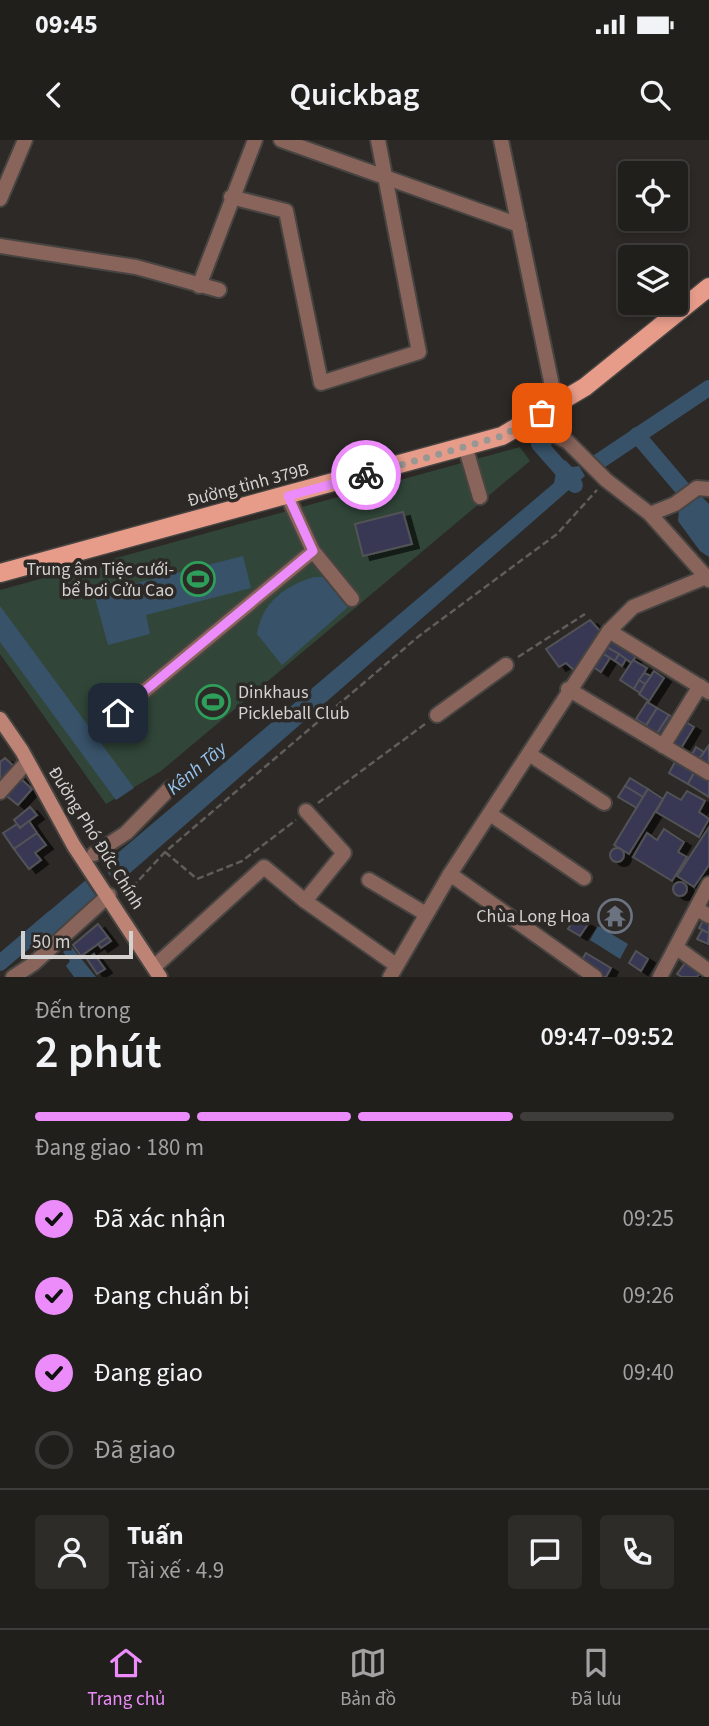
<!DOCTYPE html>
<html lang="vi">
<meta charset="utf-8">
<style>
:root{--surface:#211f1c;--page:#2d2c29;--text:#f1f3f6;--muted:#a2a2a3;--line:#3e3d3b;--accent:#ec8cfa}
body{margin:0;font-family:"Source Sans 3",sans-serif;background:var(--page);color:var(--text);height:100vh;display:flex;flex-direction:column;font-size:26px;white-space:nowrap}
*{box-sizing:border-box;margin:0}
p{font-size:23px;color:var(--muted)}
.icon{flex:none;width:38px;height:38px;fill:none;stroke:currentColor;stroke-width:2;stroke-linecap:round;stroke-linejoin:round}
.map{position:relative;height:837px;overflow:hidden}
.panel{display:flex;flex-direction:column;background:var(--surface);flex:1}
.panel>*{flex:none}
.controls{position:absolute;left:618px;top:21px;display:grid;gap:14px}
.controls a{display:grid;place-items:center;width:70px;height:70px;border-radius:7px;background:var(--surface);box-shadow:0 4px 10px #0003,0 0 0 2px var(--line);font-size:35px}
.scale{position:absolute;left:21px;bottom:18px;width:112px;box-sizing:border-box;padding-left:7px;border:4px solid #d4d2d0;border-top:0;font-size:19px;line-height:24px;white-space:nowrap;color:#d4d2d0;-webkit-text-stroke:5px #2c2926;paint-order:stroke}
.pin{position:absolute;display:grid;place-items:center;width:60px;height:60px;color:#fff;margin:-30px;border-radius:14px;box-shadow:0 4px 10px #0006}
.courier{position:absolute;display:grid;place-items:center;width:70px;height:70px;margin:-35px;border:5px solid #ec8cfa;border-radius:50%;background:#fff;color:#222;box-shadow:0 2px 9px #0007}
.overview em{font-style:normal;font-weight:600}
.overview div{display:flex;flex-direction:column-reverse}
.overview{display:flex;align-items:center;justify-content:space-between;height:119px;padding:0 35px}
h1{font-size:46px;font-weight:600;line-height:52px}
.bar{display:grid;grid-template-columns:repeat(4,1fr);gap:10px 7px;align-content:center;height:84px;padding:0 35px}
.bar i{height:9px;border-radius:5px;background:var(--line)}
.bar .current{background:var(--accent)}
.bar p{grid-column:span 4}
.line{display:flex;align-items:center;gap:18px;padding:0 35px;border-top:2px solid var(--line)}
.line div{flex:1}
.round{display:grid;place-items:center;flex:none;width:74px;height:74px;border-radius:7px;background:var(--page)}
ol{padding:0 35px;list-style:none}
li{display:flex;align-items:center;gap:21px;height:77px}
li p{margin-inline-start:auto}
li .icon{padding:7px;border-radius:50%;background:var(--accent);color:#111;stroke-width:4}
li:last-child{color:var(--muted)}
li i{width:38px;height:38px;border:4px solid var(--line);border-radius:50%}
.status{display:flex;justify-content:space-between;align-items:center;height:49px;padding:0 35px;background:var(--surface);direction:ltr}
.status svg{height:19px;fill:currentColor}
header{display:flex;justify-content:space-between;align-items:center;height:91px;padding:0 35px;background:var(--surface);font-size:32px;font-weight:600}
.menu{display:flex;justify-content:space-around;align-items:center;height:98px;border-top:2px solid var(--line);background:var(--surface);font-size:19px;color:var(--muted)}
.menu a{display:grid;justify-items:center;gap:4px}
.menu .current{color:var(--accent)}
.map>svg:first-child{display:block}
</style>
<div class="status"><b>09:45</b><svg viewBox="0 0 49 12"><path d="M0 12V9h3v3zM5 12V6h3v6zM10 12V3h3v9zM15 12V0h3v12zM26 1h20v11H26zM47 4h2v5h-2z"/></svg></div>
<header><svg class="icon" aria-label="back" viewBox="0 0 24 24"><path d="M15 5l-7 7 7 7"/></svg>Quickbag<svg class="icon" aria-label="search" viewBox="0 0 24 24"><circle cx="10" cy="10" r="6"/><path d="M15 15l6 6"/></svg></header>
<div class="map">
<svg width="709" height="837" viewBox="0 0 709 837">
<defs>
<filter id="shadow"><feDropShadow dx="7" dy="4" stdDeviation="0" flood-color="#0009"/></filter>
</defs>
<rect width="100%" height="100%" fill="#2c2926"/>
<polygon fill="#314639" points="520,307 530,321 161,631 106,664 0,514 0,450"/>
<g fill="#385269">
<polygon points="565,320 572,327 579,326 585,336 98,761 48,801 34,784 554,343 557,327"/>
<polygon points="696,351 709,364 709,417 700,411 678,381 679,369"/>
<polygon points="243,416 251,448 146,475 150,494 108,505 94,454"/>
<path d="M 314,437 L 324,437 L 349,466 L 282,525 L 257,494 C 262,462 285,446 314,437 Z"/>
<polygon points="0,466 134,648 116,660 0,502"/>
<polygon points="598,786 628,804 620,819 590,800"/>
<polygon points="71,806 96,837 74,837 66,826 70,821 63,812"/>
</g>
<polygon fill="#2c2926" points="101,722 118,748 101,764 83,737"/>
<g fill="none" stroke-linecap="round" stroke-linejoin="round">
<g stroke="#385269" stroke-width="16">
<polyline points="637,295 709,380"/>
<polyline points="546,299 539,304 575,345"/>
<polyline points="598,322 709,248"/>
<polyline points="0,823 53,778"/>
</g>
</g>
<g fill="#383754" stroke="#525357" stroke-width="2" filter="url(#shadow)">
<polygon points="403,372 412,404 363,416 355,384"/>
<polygon points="590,480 603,494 576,532 566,523 559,527 546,509"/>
<polygon points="610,494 638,512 632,523 603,505"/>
<polygon points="603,505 619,514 615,521 599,511"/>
<polygon points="599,511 610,518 601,532 590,525"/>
<polygon points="619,514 626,519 622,526 615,521"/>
<polygon points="633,520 647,528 634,549 620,540"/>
<polygon points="654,531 664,538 649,561 639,554"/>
<polygon points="644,533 651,536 645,544 639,540"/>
<polygon points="639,540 645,544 640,553 634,549"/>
<polygon points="647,562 657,568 646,585 636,579"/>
<polygon points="657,568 669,575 654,598 643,591"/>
<polygon points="669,575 676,580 662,603 654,598"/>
<polygon points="681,579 694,587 678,613 665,605"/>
<polygon points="709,605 709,631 697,622"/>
<polygon points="696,607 704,612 695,624 689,620"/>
<polygon points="5,618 17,629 0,648 0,622"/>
<polygon points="676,620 695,631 688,644 669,633"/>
<polygon points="695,631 709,639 709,657 688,644"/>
<polygon points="18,636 32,649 18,665 3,653"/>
<polygon points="630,638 648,649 643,657 625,646"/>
<polygon points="625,646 643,657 637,668 618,657"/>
<polygon points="648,649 663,659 629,714 614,705"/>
<polygon points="687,651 705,661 699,672 709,679 699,697 656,672 667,652 681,660"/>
<polygon points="30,667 37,675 20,688 14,680"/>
<polygon points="29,681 37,693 14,709 3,693 17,684 20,688"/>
<polygon points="709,687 709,725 694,747 677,736"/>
<polygon points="664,689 684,702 678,712 687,717 672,741 633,717 647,693 657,700"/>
<polygon points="37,693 46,705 35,713 41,720 29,729 14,709"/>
<circle cx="617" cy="715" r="7"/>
<circle cx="680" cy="749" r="7"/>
<polygon points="576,776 588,784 580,796 568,789"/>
<polygon points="705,777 709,779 709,793 699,788"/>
<polygon points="98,784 108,797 81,816 73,805"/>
<polygon points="702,790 709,793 708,804 697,799"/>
<polygon points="108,797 111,801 101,808 98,804"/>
<polygon points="636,811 648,819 641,831 629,823"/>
<polygon points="586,813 611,828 606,837 598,837 579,825"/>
<polygon points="94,814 105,829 97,834 87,819"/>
<polygon points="689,818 703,829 697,837 682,837 677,834"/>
</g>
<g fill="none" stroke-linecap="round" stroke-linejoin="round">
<g stroke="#474441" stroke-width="18">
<g id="minor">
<polyline points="281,0 519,85"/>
<polyline points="501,0 556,265"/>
<polyline points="231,57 286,71 321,243 419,212 378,0"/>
<polyline points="0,59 25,0"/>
<polyline points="0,106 136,127 219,150"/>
<polyline points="199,146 255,0"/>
<polyline points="529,282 568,302 606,340 650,374 709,440"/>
<polyline points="465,306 480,357"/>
<polyline points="650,374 675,364 697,348 709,349"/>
<polyline points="313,411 352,459"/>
<polyline points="609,491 709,552"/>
<polyline points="568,549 709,633"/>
<polyline points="118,573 313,411 288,357"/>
<polyline points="437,575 506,525"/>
<polyline points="663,606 700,546"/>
<polyline points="529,614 604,663"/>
<polyline points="0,652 27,622"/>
<polyline points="490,674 584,738"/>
<polyline points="94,714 126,693 170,648"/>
<polyline points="450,734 609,491 633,467 706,437"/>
<polyline points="369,740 426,774"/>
<polyline points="305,761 344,713 306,671"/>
<polyline points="697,769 709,776"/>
<polyline points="677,808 709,831"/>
<polyline points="154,827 264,727 305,761 396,825"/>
<polyline points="13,837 33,824 109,755"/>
<polyline points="390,837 450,734 595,837"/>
<polyline points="660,837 709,744"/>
</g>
</g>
<g stroke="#474441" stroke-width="18">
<polyline id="secondary" points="0,579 22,611 74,706 160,837"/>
</g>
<g stroke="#474441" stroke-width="21">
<polyline id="primary" points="0,433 502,296 585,247 709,147"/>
</g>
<g stroke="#605e5b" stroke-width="2.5" stroke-dasharray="7 3.5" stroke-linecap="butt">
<polyline points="518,517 585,474"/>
<polyline points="318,663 425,584"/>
<polyline points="165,712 197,739 242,721 296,680"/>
<polyline points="125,755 165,712 266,626 419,496 557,394 597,350"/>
</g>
<use href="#minor" stroke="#88645b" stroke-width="14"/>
<use href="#secondary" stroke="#bd8475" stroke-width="14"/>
<use href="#primary" stroke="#e79c8a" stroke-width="18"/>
</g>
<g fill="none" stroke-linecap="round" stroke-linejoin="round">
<polyline stroke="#999794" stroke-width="7" stroke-dasharray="0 12.6" points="366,335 502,296 542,273"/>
<polyline stroke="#ec8cfa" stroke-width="9" points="118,573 313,411 288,356 366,335"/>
</g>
<defs>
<g id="stadium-ring" transform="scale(1.75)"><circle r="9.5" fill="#2c2926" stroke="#2e9e5b" stroke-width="1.5"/><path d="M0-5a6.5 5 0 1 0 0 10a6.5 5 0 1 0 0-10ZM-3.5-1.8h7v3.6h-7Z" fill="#2e9e5b"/></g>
<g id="temple-ring" transform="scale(1.75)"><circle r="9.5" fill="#2c2926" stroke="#6b7280" stroke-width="1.5"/><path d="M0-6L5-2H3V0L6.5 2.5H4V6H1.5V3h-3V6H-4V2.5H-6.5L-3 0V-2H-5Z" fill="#6b7280"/></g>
</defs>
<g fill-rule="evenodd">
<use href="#stadium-ring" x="198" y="439"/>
<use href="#stadium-ring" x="213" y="562"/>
<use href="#temple-ring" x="615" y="776"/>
</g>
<g text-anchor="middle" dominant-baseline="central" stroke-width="7" stroke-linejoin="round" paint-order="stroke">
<g font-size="18" fill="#d4d2d0" stroke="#2c2926">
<text transform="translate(248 345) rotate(-15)">Đường tỉnh 379B</text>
<text transform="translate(96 698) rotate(58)">Đường Phó Đức Chính</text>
</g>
<g font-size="18" fill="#d4d2d0" stroke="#2c2926" text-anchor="end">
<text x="174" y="429">Trung âm Tiệc cưới-<tspan x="174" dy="21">bể bơi Cửu Cao</tspan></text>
<text x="238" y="552" text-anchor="start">Dinkhaus<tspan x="238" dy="21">Pickleball Club</tspan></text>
<text x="590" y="776">Chùa Long Hoa</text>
</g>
<g font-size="19" font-style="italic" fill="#94c4ef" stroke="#2c2926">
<text transform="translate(197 629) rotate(-40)">Kênh Tây</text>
</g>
</g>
</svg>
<div class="controls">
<a><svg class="icon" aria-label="locate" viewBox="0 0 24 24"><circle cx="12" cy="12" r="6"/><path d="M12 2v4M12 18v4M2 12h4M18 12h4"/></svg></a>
<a><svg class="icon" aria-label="layers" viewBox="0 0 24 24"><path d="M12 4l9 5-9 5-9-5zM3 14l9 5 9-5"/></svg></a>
</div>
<div class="scale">50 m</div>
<div class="pin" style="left:542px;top:273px;background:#ea580c"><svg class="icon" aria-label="bag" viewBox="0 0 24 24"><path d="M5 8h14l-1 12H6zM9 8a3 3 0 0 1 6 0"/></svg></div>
<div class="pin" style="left:118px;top:573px;background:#1f2937"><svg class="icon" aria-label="home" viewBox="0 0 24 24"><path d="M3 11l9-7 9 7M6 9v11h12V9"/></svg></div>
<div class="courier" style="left:366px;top:335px"><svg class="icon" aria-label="bike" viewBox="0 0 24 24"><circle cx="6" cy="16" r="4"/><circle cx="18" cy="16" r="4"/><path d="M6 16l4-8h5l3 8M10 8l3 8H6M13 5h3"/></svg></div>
</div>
<section class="panel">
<div class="overview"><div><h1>2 phút</h1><p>Đến trong</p></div><em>09:47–09:52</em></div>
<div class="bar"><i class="current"></i><i class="current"></i><i class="current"></i><i></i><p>Đang giao · 180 m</p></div>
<ol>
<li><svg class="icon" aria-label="check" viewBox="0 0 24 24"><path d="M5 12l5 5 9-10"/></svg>Đã xác nhận<p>09:25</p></li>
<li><svg class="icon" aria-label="check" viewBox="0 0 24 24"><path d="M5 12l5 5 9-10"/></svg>Đang chuẩn bị<p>09:26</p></li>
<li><svg class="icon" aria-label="check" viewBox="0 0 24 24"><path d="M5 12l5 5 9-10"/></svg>Đang giao<p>09:40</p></li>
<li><i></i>Đã giao</li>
</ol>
<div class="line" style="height:126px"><a class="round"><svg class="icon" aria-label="person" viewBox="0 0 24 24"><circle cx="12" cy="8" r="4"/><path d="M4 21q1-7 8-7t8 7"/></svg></a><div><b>Tuấn</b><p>Tài xế · 4.9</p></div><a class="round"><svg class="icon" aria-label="chat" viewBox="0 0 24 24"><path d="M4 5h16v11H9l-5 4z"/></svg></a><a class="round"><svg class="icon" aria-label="phone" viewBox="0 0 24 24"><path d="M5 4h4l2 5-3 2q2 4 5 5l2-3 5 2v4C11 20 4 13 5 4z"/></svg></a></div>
</section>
<nav class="menu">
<a class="current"><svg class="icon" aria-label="home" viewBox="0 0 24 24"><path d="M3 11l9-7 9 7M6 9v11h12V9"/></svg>Trang chủ</a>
<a><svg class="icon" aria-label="map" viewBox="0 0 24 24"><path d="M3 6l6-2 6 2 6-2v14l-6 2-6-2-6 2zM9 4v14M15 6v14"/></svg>Bản đồ</a>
<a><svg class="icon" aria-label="saved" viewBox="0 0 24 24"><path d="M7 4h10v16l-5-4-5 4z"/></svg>Đã lưu</a>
</nav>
